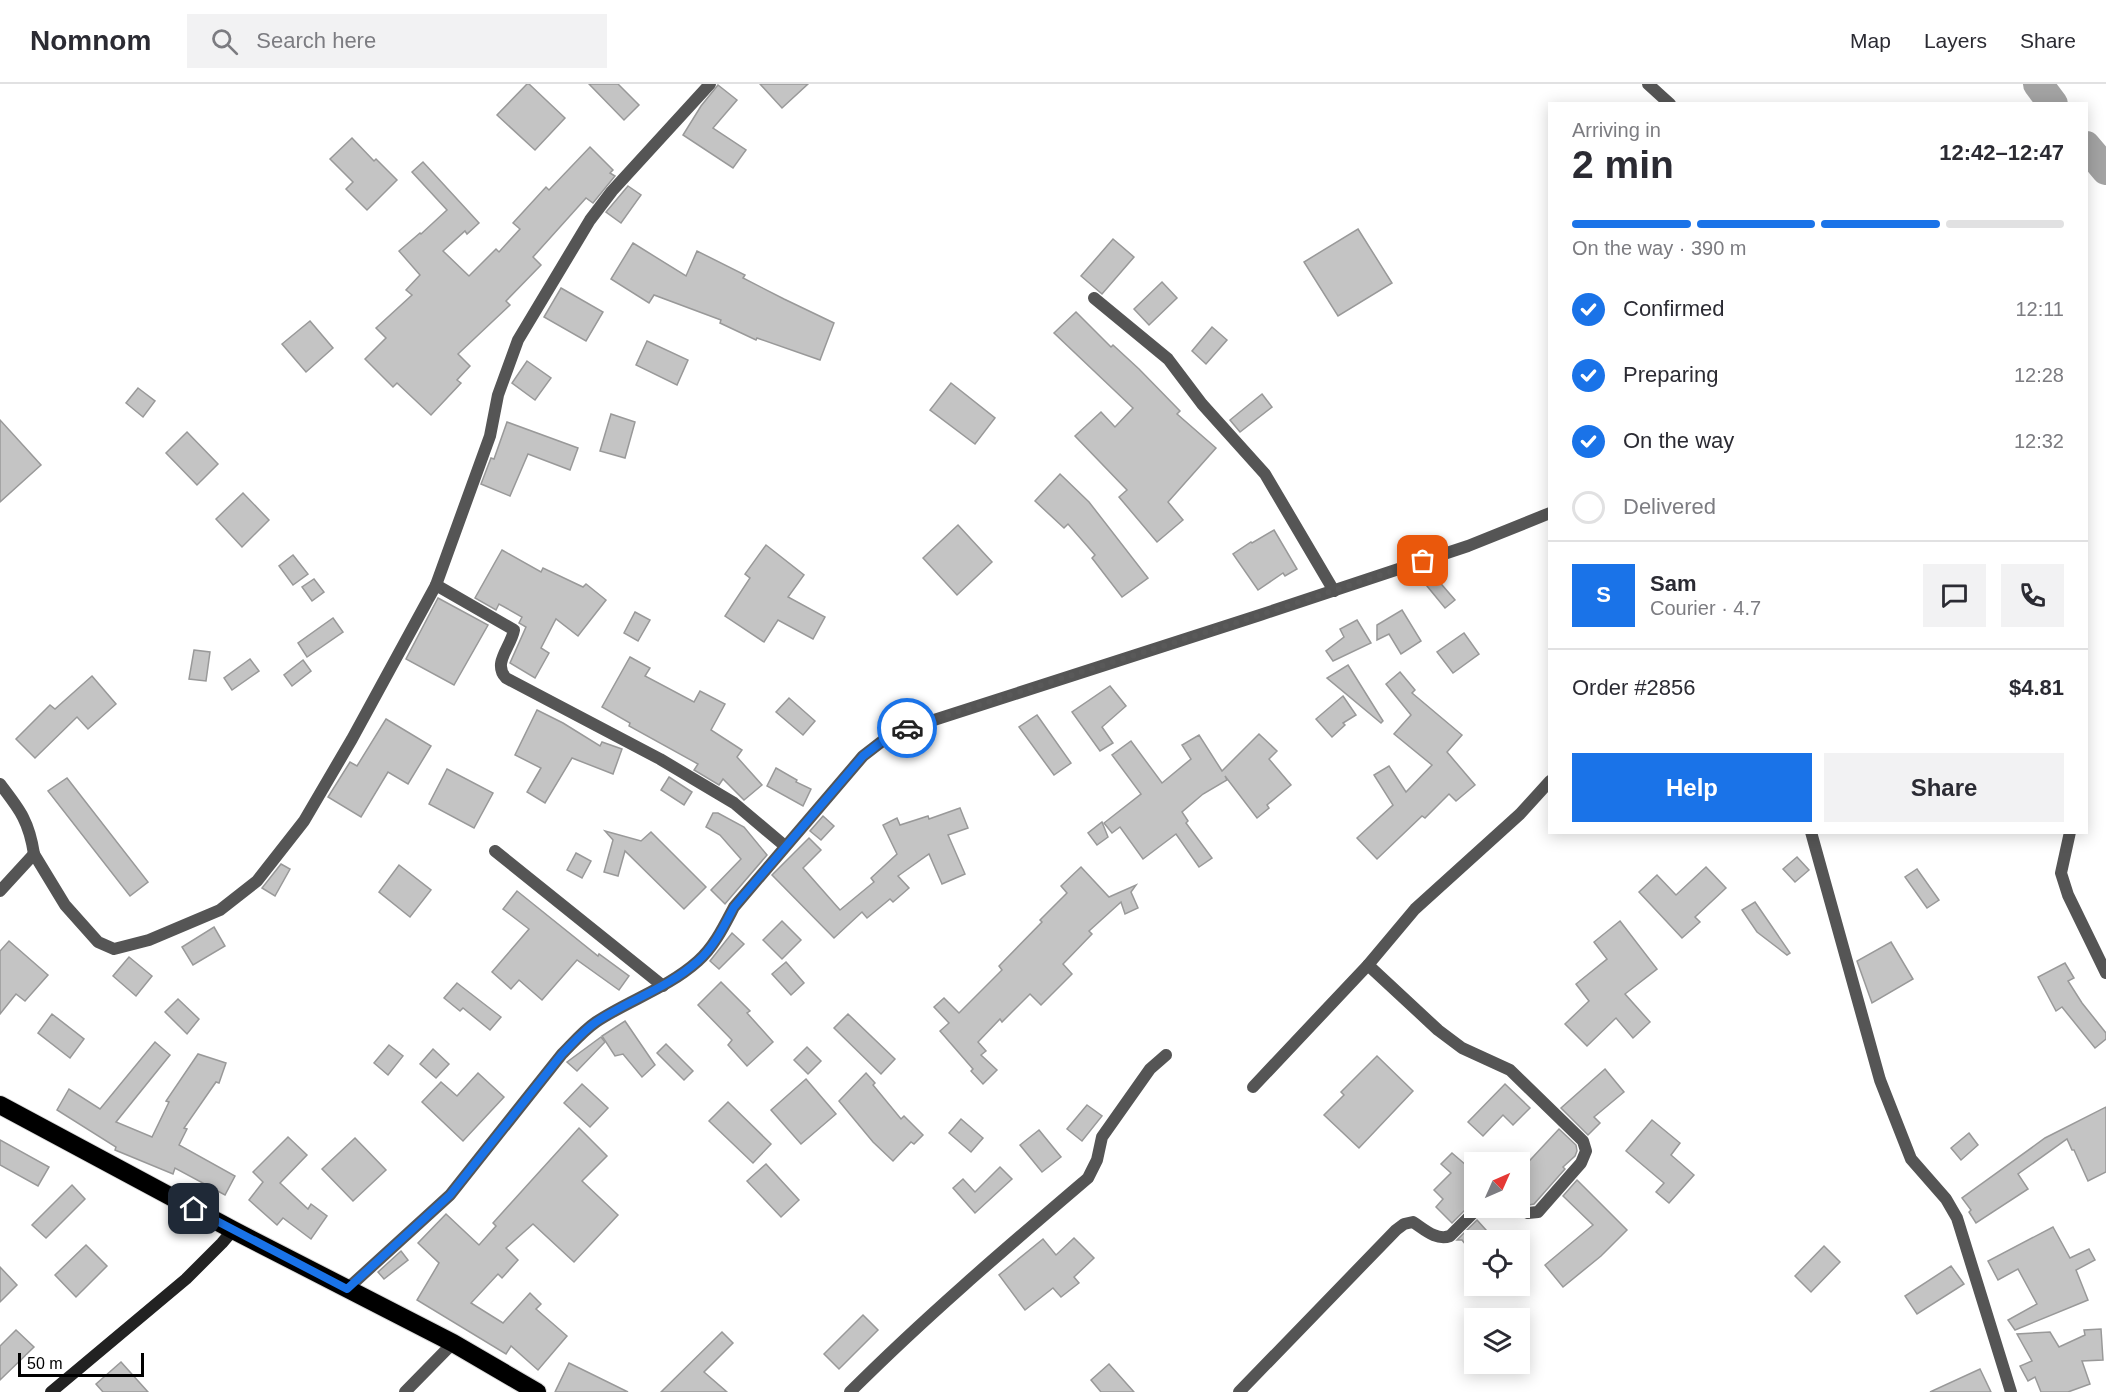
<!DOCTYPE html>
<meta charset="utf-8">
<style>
:root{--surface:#fff;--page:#f2f2f3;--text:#2b2b33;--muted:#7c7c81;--line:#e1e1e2;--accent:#1a73e8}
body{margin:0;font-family:Helvetica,sans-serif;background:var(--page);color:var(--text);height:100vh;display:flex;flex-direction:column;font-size:22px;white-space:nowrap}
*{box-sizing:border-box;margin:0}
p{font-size:20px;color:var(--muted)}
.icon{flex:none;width:33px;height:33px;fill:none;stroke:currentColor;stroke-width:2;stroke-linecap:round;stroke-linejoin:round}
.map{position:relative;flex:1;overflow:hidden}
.panel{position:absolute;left:1548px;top:18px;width:540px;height:732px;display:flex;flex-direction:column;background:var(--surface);border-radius:0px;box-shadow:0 3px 15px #0003}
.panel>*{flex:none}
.needle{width:39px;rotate:45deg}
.tools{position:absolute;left:1464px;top:1068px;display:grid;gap:12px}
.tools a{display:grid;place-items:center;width:66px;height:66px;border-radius:0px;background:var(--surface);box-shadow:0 3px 15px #0003;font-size:30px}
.scale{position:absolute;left:18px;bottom:15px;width:126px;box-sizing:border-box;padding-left:6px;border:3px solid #000;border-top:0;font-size:16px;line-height:21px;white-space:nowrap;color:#000;-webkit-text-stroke:4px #fff;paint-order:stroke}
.pin{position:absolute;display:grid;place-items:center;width:51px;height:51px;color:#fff;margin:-26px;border-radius:12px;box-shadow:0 3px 9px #0006}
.courier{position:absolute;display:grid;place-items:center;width:60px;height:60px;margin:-30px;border:4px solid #1a73e8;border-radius:50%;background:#fff;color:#222;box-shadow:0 2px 8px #0007}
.headline em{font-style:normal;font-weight:700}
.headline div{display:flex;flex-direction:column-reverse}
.headline{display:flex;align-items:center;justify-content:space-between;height:102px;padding:0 24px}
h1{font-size:39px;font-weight:700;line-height:45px}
.bar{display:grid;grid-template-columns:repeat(4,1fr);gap:9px 6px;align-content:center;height:72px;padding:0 24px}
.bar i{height:8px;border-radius:4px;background:var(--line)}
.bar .active{background:var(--accent)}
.bar p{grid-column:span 4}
.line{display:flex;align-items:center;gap:15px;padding:0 24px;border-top:2px solid var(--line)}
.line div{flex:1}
.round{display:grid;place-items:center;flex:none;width:63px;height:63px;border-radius:0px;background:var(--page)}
ol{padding:0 24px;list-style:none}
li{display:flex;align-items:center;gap:18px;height:66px}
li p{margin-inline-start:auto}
li .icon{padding:6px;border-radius:50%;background:var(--accent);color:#fff;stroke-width:4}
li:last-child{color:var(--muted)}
li i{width:33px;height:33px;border:3px solid var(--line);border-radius:50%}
.primary-button{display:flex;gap:12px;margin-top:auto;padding:12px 24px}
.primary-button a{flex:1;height:69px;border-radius:0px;background:var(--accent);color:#fff;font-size:24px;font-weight:700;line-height:69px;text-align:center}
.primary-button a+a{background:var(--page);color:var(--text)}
header{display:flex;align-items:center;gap:36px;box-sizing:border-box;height:84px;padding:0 30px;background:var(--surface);border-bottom:2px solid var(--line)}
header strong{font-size:28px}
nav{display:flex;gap:33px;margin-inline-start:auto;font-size:21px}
.search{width:420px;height:54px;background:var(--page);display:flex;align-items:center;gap:15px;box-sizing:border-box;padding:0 21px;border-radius:0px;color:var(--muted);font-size:22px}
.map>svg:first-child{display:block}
</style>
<header>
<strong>Nomnom</strong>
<div class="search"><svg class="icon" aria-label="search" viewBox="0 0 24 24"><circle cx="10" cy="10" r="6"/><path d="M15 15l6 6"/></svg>Search here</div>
<nav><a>Map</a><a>Layers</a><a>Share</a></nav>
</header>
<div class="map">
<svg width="2106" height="1308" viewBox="0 0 2106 1308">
<rect width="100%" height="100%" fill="#fff"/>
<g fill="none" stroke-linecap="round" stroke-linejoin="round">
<g stroke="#a3a3a3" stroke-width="30">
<polyline points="2038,0 2053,20"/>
<polyline points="2086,62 2106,86"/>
</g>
</g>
<g fill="#c4c4c4" stroke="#999" stroke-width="1.5">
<polygon points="527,0 529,0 565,34 535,66 497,31"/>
<polygon points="589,0 618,0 639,21 624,36"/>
<polygon points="760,0 808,0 782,24"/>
<polygon points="718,1 737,16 713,44 746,66 733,84 683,51 701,22"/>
<polygon points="352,54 374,77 376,75 397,96 367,126 346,105 353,98 330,75"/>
<polygon points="590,63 613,86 610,89 615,92 593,119 586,114 533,173 541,181 506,217 510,221 458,270 470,282 457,296 461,299 431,331 397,299 393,303 365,275 386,254 376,244 412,211 406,206 420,191 399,167 420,149 421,150 447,126 412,88 423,78 479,139 467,150 465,147 443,167 469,192 496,165 499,168 520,145 513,139 546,103 549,106"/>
<polygon points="628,102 641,111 621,139 606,128"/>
<polygon points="1358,145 1392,199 1338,232 1304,178"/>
<polygon points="1113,155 1134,173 1102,210 1081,192"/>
<polygon points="633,159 686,192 697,167 745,191 743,194 784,215 834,239 820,276 757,254 756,256 720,239 721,236 654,211 649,219 611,195"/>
<polygon points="1162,198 1177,214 1149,241 1134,225"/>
<polygon points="561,204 603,228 586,257 544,233"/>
<polygon points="1076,228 1111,263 1113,261 1139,285 1180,327 1177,330 1216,364 1168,418 1183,436 1157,458 1119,413 1127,406 1075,352 1101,328 1115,343 1133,324 1054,249"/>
<polygon points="310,237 333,264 306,288 282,260"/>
<polygon points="1212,243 1227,256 1206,280 1192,267"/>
<polygon points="647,257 688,276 677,301 636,281"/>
<polygon points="527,277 551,294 535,316 512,299"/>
<polygon points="951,299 995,334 975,360 930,326"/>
<polygon points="138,304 155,317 143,333 126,319"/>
<polygon points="1262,310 1272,323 1240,348 1230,336"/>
<polygon points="611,330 635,338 625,374 600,367"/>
<polygon points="0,336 41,381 0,418"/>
<polygon points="507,338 578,364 570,386 528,370 510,412 481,400 491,374 494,375"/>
<polygon points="187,348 218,380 197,401 166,369"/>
<polygon points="1060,390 1089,418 1148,494 1122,513 1092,474 1095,471 1068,440 1064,444 1035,417"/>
<polygon points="243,409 269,436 242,463 216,435"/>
<polygon points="958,441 992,478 957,511 923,474"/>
<polygon points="1274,446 1297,485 1285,492 1283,489 1258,506 1233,470 1251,458 1252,459"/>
<polygon points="766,461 804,491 788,513 825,533 813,555 778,536 764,558 725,532 750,494 745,490"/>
<polygon points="502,466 541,488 543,484 583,503 586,500 606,516 578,552 556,535 541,564 549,569 535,594 510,579 526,543 519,539 522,533 499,520 496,526 475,514"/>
<polygon points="293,471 308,490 293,501 279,482"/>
<polygon points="1436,494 1455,516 1445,524 1427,502"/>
<polygon points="314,495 324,508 312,517 302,503"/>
<polygon points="438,514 488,541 454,601 406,575"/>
<polygon points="1402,526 1421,557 1401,570 1389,550 1377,556 1377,541"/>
<polygon points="635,528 650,536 638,557 624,549"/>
<polygon points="333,534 343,548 307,573 298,559"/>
<polygon points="1357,536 1371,559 1333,577 1326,567 1344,553 1340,545"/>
<polygon points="1464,549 1479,570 1453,589 1437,568"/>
<polygon points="194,566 210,568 206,597 189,595"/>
<polygon points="630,573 650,584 645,592 694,618 700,607 725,620 711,646 742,666 737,673 762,701 744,716 723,695 719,701 694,686 698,680 629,642 630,639 602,623"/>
<polygon points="250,575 259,587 232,606 224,594"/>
<polygon points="303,576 311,587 292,602 284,591"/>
<polygon points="1348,581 1383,637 1381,639 1327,594"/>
<polygon points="1400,588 1415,606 1412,609 1462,651 1447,668 1475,701 1456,717 1449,710 1425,734 1422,732 1377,775 1357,754 1393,721 1374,691 1389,682 1406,708 1432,681 1394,650 1411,631 1386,600"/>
<polygon points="92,592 116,620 88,645 77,633 35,674 16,655 50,621 55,625"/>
<polygon points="1110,602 1126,622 1102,643 1113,659 1100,667 1072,628"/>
<polygon points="1343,612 1356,631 1343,639 1345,641 1332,653 1316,635"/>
<polygon points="789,614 815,637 803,651 776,628"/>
<polygon points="537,626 563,639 600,662 602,658 622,665 613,690 572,674 545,719 527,708 541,684 515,671"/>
<polygon points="1037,631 1071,679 1054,691 1019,643"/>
<polygon points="386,635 431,662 408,700 388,688 361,733 328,713 350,678 357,682"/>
<polygon points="1259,650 1277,667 1269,675 1291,701 1267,721 1269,724 1257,734 1225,692 1227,696 1203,710 1182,728 1188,737 1186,739 1212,774 1199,783 1176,750 1143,775 1120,743 1112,749 1104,739 1141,710 1112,671 1131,657 1162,699 1191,675 1182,661 1199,651 1222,687"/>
<polygon points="776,684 797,696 796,698 811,705 803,722 767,702"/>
<polygon points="447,685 493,709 474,744 429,720"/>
<polygon points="669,693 692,708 684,721 661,706"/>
<polygon points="67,694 148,798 130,812 48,707"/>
<polygon points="960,724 968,744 948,751 965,790 942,800 929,770 898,792 909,804 893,818 890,815 867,834 862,828 834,854 772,791 809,754 821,766 803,784 840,826 874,798 871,794 897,770 883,741 897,734 900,741 928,732 929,735"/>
<polygon points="713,729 718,729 744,743 767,771 725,820 711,806 741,775 720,751 706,743"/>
<polygon points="823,732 834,742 821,756 810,747"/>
<polygon points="1102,738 1108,753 1097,761 1088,749"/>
<polygon points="605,747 641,757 651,748 706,803 684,825 625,767 618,792 604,788 613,756"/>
<polygon points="576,769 591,777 582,794 567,786"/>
<polygon points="1797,773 1809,786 1795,798 1783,785"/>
<polygon points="281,780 290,785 275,812 262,804"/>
<polygon points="399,781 431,806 410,833 379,808"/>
<polygon points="1081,783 1109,813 1136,801 1131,808 1138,824 1125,830 1121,818 1089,847 1092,850 1063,880 1072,890 1041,921 1030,910 1002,938 1000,935 978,958 986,967 981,971 997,986 983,1000 971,987 973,985 940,947 949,939 934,923 944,914 959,929 1002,886 999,882 1042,838 1040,836 1067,809 1061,802"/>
<polygon points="1706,783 1726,804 1695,833 1700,838 1682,854 1639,808 1657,791 1676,811"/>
<polygon points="1917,785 1939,816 1927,824 1905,793"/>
<polygon points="517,807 598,872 599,870 629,892 619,906 577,876 542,916 519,896 511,905 492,888 529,845 503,825"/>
<polygon points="1755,818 1790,869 1787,871 1757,848 1742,826"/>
<polygon points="782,837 801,856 782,875 763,856"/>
<polygon points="1620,837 1657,885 1625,910 1650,938 1633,954 1616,934 1587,962 1565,940 1589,917 1576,900 1607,875 1594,858"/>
<polygon points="214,843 225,862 193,881 182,863"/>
<polygon points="732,849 744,860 719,885 710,877"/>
<polygon points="9,857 48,891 25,917 16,910 0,930 0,867"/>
<polygon points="1891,858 1913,895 1872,919 1857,877"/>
<polygon points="129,873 152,892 136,912 113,892"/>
<polygon points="786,878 804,899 791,911 772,890"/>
<polygon points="2065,879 2074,894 2068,897 2082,919 2106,949 2106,955 2095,964 2062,923 2056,927 2038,893"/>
<polygon points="721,898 750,927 747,929 773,958 747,982 728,961 732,956 698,921"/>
<polygon points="457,899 501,933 490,946 463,924 460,927 444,914"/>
<polygon points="178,915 199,935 187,950 165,928"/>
<polygon points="52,930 84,955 70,974 38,949"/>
<polygon points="848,930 895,975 881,990 834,944"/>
<polygon points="625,937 655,981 642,993 623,970 615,972 602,952"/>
<polygon points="601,953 605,958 577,987 567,978"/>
<polygon points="155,958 170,971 116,1038 152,1053 169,1018 166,1017 198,970 226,979 219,999 216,998 184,1044 187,1045 179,1061 235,1092 225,1111 175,1084 173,1090 115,1066 116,1063 57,1026 69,1005 100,1025"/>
<polygon points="666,960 693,987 684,996 657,969"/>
<polygon points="389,961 403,972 388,991 374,979"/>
<polygon points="807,963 821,977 808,990 794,976"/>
<polygon points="433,965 449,980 436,994 420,980"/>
<polygon points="1377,972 1413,1007 1359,1064 1324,1031 1344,1011 1341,1008"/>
<polygon points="1605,985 1624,1008 1594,1033 1600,1039 1588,1051 1561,1024"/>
<polygon points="478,989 504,1013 463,1057 422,1018 441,998 457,1012"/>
<polygon points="866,989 875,999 873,1001 901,1035 904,1032 923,1051 914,1060 911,1058 893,1077 873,1058 839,1017"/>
<polygon points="806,995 836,1030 801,1060 771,1026"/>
<polygon points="582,1000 608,1024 590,1043 564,1019"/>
<polygon points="1505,1000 1530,1024 1513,1041 1503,1031 1483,1052 1468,1038"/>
<polygon points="728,1018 771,1060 753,1079 709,1037"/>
<polygon points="1087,1021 1102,1032 1082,1057 1067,1045"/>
<polygon points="2106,1023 2106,1088 2088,1097 2074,1066 2072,1066 2067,1055 2018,1090 2028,1105 1976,1139 1969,1128 1971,1126 1962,1114 2045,1054"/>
<polygon points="961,1035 983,1054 971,1068 949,1049"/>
<polygon points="1652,1036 1680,1059 1671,1071 1694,1091 1669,1119 1656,1108 1664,1099 1626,1067"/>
<polygon points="579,1044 607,1072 582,1097 618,1131 574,1178 533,1140 506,1164 518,1176 502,1194 498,1190 471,1219 503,1239 530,1209 541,1220 536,1225 567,1252 538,1286 511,1262 506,1270 417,1216 439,1179 418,1159 446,1130 479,1161 496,1142 493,1139"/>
<polygon points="1559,1045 1576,1061 1577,1067 1575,1072 1563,1083 1565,1085 1534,1120 1529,1121 1520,1115 1520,1087"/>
<polygon points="1039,1046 1061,1073 1042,1088 1020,1061"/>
<polygon points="1969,1049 1978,1061 1961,1076 1951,1064"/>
<polygon points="288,1053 307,1071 280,1099 308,1125 311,1120 327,1132 311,1155 283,1134 277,1141 249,1116 263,1098 253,1088"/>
<polygon points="355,1054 386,1086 353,1117 322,1085"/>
<polygon points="0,1056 49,1083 38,1102 0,1081"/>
<polygon points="1452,1069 1474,1088 1474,1117 1452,1139 1436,1123 1443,1115 1434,1106 1451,1089 1441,1080"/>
<polygon points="766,1080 799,1116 781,1133 747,1097"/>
<polygon points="1000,1083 1012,1095 975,1129 953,1104 963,1095 975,1108"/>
<polygon points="1577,1096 1627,1146 1601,1172 1563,1203 1545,1181 1593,1141 1563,1112"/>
<polygon points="72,1101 85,1115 46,1154 32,1141"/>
<polygon points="1477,1136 1495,1156 1474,1156 1474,1171 1462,1156 1457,1156"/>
<polygon points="2053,1143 2070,1174 2089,1165 2095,1176 2076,1186 2088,1216 2015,1246 2008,1236 2037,1220 2018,1185 1998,1196 1988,1177"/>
<polygon points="1074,1154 1094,1174 1074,1193 1079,1199 1061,1213 1053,1204 1025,1226 999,1191 1043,1155 1056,1171"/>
<polygon points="86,1161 107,1182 76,1213 55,1191"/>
<polygon points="1824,1162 1840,1178 1811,1208 1795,1192"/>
<polygon points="401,1167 408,1176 384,1195 378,1188"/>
<polygon points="1951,1182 1964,1200 1917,1230 1905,1212"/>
<polygon points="0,1183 17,1201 0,1218"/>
<polygon points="863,1231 878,1246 839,1285 824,1270"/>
<polygon points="2101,1245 2103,1276 2082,1277 2090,1300 2068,1308 2041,1308 2035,1293 2028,1297 2020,1282 2032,1277 2017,1250 2050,1248 2059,1263 2085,1251 2084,1246"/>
<polygon points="16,1246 34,1263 0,1296 0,1262"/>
<polygon points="722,1248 733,1259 704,1288 727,1308 661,1308"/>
<polygon points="121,1278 148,1308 103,1308 96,1300"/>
<polygon points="569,1279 628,1308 555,1308"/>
<polygon points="1109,1280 1134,1308 1101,1308 1091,1296"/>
<polygon points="1980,1285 1991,1308 1930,1308"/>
</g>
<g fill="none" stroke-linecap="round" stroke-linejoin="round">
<g stroke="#dbdbdb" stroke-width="20">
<polyline id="highway" points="0,1021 233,1146 453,1259 537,1308"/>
</g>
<g stroke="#555" stroke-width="12">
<polyline points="1648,0 1670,20"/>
<polyline points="1094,214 1168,275 1202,320 1265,390 1334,507"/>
<path d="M 436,501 L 514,546 C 511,563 492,579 506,594 L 660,675 L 734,719 L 785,762"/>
<path d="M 0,700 C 20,726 29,737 34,770"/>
<polyline points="1811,748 1880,996 1911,1075 1946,1115 1957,1134 2011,1308"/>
<polyline points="2070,748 2061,789 2068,811 2106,889"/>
<polyline points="495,767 663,902"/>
<polyline points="0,807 34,770 65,821 98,858 114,865 149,856 220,826 257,797 304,737 352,655 436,501 490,352 498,311 518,256 590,136 612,107 710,0"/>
<polyline points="1368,881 1438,946 1462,964 1510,986 1583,1057 1586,1067 1581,1079 1538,1128 1528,1129 1517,1124"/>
<polyline points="1253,1003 1368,881 1415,825 1520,730 1550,697"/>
<path d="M 347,1205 L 450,1111 L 562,970 C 573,959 583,947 596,938 C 629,916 668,904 698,877 C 714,863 724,842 734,823 L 863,672 L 885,655 L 906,645 L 1260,531 L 1468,462 L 1550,429"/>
<polyline points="405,1308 453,1259"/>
<path d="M 850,1308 C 926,1232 1006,1164 1088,1094 L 1097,1076 L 1102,1053 L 1150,985 L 1166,971"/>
<path d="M 1239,1308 L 1396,1146 L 1404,1140 L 1413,1138 C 1424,1145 1436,1157 1450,1152 L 1478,1124"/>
</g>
<polyline stroke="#222" stroke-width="12" points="51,1308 186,1195 222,1159 233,1146"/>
<use href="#highway" stroke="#000" stroke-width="18"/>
</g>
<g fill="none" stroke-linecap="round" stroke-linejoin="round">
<polyline stroke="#595959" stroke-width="6" stroke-dasharray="0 10.8" points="907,644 1260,531 1423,477"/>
<path stroke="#1a73e8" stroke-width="8" d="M 194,1125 L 347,1205 L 450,1111 L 562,970 C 573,959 583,947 596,938 C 629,916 668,904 698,877 C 714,863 724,842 734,823 L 863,672 L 885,655 L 907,644"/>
</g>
</svg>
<div class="tools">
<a><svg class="needle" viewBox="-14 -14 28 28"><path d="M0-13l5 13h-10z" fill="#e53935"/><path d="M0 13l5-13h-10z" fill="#7c7c81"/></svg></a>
<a><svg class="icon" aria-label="locate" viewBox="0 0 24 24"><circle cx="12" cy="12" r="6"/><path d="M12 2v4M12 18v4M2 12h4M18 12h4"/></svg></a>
<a><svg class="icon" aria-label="layers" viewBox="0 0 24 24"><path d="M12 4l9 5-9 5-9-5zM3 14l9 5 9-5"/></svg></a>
</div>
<div class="scale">50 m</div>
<div class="pin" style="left:1423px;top:477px;background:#ea580c"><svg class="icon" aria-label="bag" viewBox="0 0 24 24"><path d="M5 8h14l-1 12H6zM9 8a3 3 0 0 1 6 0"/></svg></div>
<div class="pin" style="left:194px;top:1125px;background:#1f2937"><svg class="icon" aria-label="home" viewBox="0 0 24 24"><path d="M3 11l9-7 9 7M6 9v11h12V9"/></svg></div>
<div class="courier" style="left:907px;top:644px"><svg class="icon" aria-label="car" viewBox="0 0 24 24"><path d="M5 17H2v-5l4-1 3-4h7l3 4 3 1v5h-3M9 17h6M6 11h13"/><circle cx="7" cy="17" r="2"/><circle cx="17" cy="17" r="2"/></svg></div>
<section class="panel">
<div class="headline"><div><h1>2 min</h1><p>Arriving in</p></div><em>12:42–12:47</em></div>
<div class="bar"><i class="active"></i><i class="active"></i><i class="active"></i><i></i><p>On the way · 390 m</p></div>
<ol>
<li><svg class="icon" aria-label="check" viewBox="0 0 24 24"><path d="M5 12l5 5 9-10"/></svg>Confirmed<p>12:11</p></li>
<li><svg class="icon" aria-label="check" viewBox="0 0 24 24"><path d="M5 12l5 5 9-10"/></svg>Preparing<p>12:28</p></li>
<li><svg class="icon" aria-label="check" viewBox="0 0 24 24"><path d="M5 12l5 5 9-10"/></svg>On the way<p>12:32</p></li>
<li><i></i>Delivered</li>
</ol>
<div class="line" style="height:108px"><b class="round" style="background:var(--accent);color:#fff">S</b><div><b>Sam</b><p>Courier · 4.7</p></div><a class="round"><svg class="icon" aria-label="chat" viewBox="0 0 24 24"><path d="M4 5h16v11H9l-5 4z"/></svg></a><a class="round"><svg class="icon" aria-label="phone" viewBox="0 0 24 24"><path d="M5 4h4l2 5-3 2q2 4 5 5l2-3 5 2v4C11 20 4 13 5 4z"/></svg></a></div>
<div class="line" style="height:78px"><div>Order #2856</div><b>$4.81</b></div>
<div class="primary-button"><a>Help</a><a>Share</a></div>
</section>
</div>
